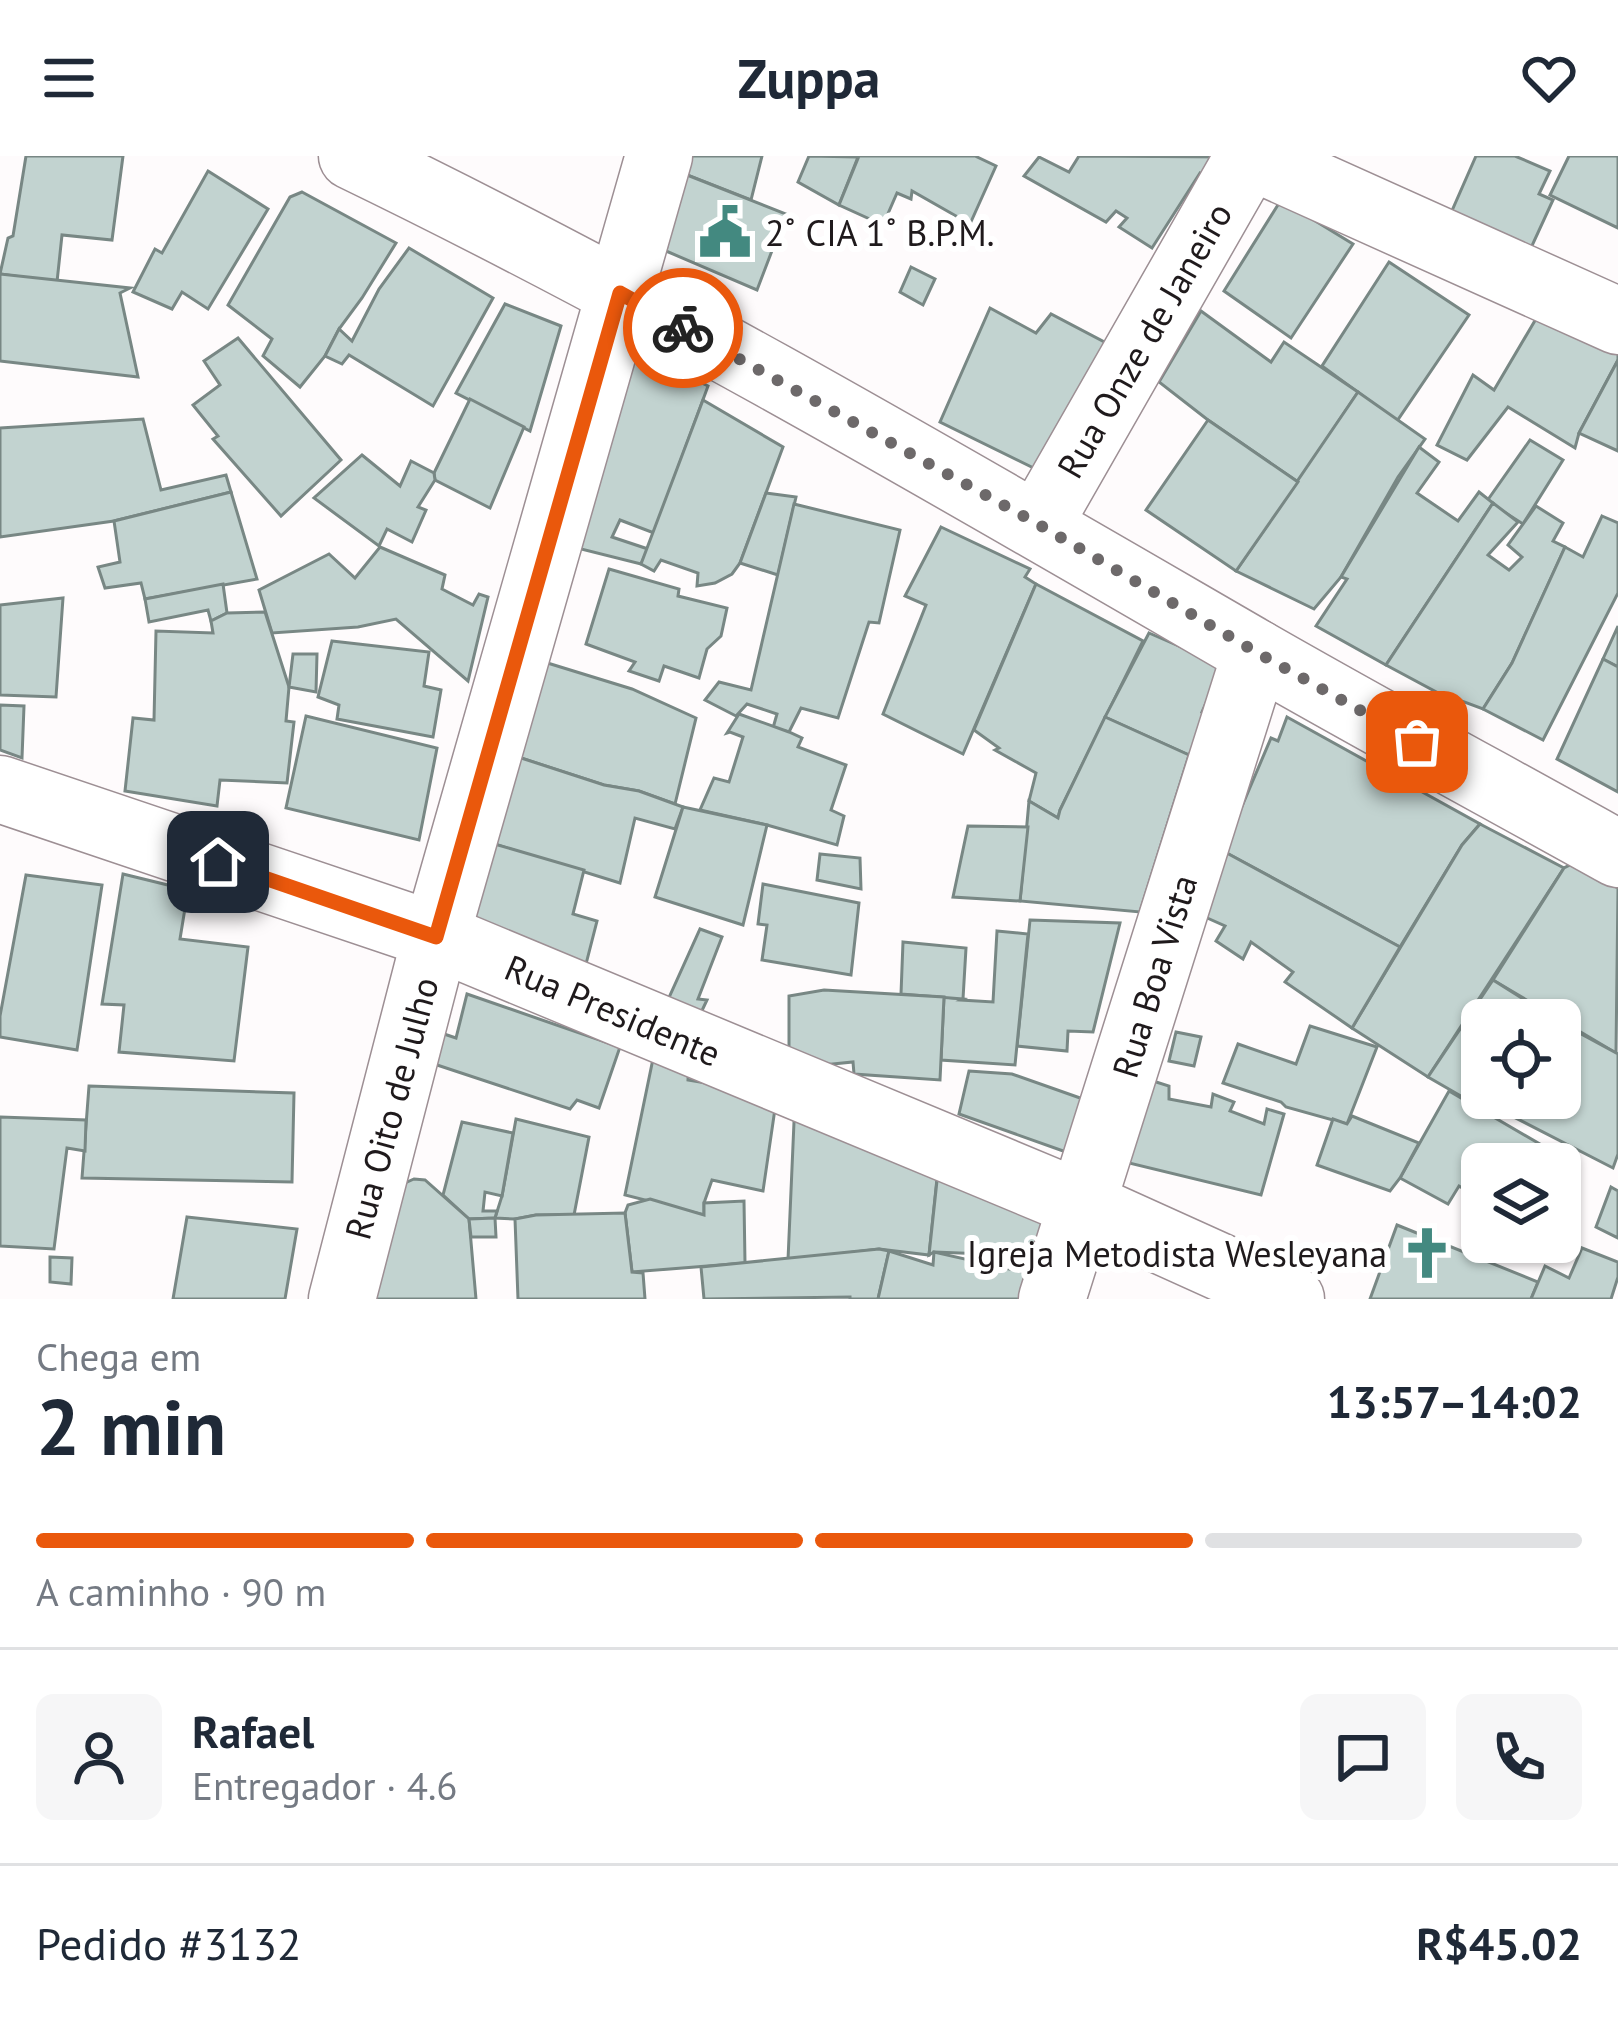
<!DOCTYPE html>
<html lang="pt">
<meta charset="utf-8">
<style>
:root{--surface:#fff;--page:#f6f6f7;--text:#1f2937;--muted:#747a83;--line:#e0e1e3;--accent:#ea580c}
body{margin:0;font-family:"PT Sans",sans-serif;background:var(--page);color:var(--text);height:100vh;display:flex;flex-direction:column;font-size:45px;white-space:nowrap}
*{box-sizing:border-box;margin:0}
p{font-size:39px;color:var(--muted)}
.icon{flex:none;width:66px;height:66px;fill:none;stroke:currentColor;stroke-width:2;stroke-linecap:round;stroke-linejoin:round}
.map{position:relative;height:1143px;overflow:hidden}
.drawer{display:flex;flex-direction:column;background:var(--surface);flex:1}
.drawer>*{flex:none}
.controls{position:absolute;left:1461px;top:843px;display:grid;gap:24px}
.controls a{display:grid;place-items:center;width:120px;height:120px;border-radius:18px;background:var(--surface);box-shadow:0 3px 9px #0004;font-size:60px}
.pin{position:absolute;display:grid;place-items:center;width:102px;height:102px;color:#fff;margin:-51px;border-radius:24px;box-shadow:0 6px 18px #0006}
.courier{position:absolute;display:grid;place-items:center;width:120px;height:120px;margin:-60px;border:9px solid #ea580c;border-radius:50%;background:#fff;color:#222;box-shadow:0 3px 15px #0007}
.summary em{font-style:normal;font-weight:800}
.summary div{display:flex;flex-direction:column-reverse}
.summary{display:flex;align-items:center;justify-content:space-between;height:204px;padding:0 36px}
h1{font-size:78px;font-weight:800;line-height:90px}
.bar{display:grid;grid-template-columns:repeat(4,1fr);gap:18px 12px;align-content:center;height:144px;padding:0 36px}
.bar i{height:15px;border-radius:9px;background:var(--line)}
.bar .active{background:var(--accent)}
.bar p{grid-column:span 4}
.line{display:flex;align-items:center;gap:30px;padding:0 36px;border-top:3px solid var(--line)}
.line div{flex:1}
.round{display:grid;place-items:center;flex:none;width:126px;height:126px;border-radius:18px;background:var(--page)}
header{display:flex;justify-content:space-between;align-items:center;height:156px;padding:0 36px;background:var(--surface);font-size:54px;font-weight:800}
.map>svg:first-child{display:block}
</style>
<header><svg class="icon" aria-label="menu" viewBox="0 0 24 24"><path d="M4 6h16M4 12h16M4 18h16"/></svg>Zuppa<svg class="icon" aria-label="heart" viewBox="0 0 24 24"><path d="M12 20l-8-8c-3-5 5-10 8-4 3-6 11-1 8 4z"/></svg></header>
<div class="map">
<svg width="1618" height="1143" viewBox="0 0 1618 1143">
<rect width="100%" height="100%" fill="#fefbfc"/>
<g fill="#c2d3d0" stroke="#788784" stroke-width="3">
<polygon points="26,0 123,0 112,84 62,79 57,126 0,118 8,82 13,80"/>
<polygon points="682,0 762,0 751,44 682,17"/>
<polygon points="809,0 858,1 839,49 798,26"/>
<polygon points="859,0 975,0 996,10 970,68 912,35 911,43 897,37 883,69 839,49"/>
<polygon points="1079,0 1232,1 1223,31 1200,17 1152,92 1119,71 1127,62 1116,55 1106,66 1024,20 1039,1 1069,16"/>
<polygon points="1476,0 1515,0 1550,15 1539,38 1553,44 1519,118 1440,82"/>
<polygon points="1569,0 1618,0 1618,72 1550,39"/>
<polygon points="208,15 268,53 208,153 182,136 172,153 133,136 155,93 162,97"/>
<polygon points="682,17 786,58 757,134 666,95"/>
<polygon points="302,36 396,87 362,142 339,173 325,200 300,231 263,200 272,183 228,149 290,41"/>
<polygon points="1281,44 1353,88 1291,182 1224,135"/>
<polygon points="409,92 493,142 433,250 349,199 342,208 325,200 339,173 352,185 379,133"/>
<polygon points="1389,106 1469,159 1397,265 1322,210"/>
<polygon points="911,111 935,123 923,149 900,136"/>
<polygon points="0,118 130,132 120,137 138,221 0,205"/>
<polygon points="505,148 561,170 530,275 456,237"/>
<polygon points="1543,151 1618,186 1618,204 1579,277 1575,292 1508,251 1467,304 1437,289 1473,219 1494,234"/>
<polygon points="990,152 1036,177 1051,158 1110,189 1052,321 940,266"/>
<polygon points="1201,155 1271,206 1284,186 1358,236 1298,326 1208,264 1159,226"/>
<polygon points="238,182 341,304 281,360 213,283 218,280 193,249 220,229 204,205"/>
<polygon points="626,190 708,230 654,377 620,364 612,381 648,393 641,408 569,390"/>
<polygon points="1618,204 1618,295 1579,277"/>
<polygon points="1358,236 1425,283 1398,321 1341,421 1314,453 1236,415"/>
<polygon points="470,243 524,271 490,352 435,324 434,317"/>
<polygon points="703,244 783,291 740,407 732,418 715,427 697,430 698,417 661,404 654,415 641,408"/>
<polygon points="143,263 161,334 226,319 231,336 114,365 0,381 0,272"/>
<polygon points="1208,264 1298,326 1236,415 1146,354"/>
<polygon points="1530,284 1563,304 1523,368 1487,345"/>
<polygon points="1419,291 1439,306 1417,337 1458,365 1479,336 1493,347 1386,509 1316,470 1347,423 1341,421"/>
<polygon points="362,299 400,330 411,305 434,317 435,324 418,351 426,354 412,386 387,373 379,390 314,342"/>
<polygon points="231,336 257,423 145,443 141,427 105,432 98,411 120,406 114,365"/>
<polygon points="766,337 796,341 778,419 740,407"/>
<polygon points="1493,347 1518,366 1488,399 1509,414 1522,401 1508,389 1536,350 1563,367 1553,385 1565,391 1512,507 1483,553 1462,545 1457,547 1386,509"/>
<polygon points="794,348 900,374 879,467 869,466 838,562 801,552 789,576 773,572 777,558 747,548 736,560 705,544 719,526 751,534"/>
<polygon points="1602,360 1618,367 1618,437 1543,584 1483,553 1512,507 1565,391 1583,401"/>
<polygon points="941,371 1030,413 1025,421 1036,428 963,598 883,558 926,449 905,440"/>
<polygon points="380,391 445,419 442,433 473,449 479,438 488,441 468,525 396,463 358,471 272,477 259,434 329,398 355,422"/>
<polygon points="609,413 679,433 678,440 727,452 721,480 707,493 699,522 664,510 659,525 629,515 635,506 586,488"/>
<polygon points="223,428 227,457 211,465 208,454 149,466 145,443"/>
<polygon points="1036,428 1143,485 1060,654 1058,662 1029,645 1036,617 995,594 999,592 974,574"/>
<polygon points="63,442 56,541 0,539 0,449"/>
<polygon points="265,456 289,531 286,565 294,566 287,627 220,624 217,650 125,635 133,562 154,564 156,475 213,477 211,465 227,457"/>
<polygon points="1618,470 1618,511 1603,503"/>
<polygon points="1149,477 1213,505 1220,515 1202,556 1209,558 1189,599 1105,561"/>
<polygon points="332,485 429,496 424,530 441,534 433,581 337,563 339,549 318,541"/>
<polygon points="293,498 317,498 316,536 289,531"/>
<polygon points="1603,503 1618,511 1618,636 1557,603"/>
<polygon points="541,505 632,533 696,562 675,648 639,635 604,629 515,600"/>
<polygon points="0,549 24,550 22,602 0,594"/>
<polygon points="739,558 789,576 802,582 798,591 846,609 831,654 844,660 837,689 767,669 700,654 714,622 729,626 743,581 730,576 727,577"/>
<polygon points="306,560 437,592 419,684 286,652"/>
<polygon points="1105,561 1189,599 1140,756 1020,745 1029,645 1058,662 1060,654"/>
<polygon points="1287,561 1480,668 1462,689 1400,791 1223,695 1271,582 1278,585"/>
<polygon points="515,600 604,629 639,635 683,651 675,673 635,662 620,727 491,687"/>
<polygon points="683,651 767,669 743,769 655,741"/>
<polygon points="1480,668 1564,712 1428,921 1352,872 1462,689"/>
<polygon points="968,670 1028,671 1020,745 953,741"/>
<polygon points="491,687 584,714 573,758 597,765 586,808 470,761"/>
<polygon points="1223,695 1400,791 1352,872 1285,826 1293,816 1251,786 1243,803 1216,785 1225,770 1205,761"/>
<polygon points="820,698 860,702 861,733 817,724"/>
<polygon points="1572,708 1618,732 1616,897 1493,824 1564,712"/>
<polygon points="123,718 188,734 180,783 248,791 234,905 119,896 124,849 102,848"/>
<polygon points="26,719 102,729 77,894 0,881 0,860"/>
<polygon points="763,728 859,747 851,819 762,804 767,769 758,768"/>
<polygon points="1030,764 1120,767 1093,876 1068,875 1067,895 1017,890"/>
<polygon points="700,773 722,781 698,843 707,844 699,861 667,846"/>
<polygon points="997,775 1028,778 1015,909 941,904 944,841 963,843 961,844 993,846"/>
<polygon points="903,786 966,792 963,843 901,838"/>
<polygon points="1493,824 1536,851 1528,864 1482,864 1482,934 1473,947 1428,921"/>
<polygon points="824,834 944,841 940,924 854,918 853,906 823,909 789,895 789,840"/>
<polygon points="467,838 620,891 599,952 577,944 570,953 431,907 441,877 456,882"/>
<polygon points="1310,870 1377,891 1347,968 1286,951 1281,946 1223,927 1238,888 1296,908"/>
<polygon points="1570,872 1618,898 1618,998 1613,1012 1504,956 1511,942 1560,942 1560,891"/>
<polygon points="1176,876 1201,881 1194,910 1169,905"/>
<polygon points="654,898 689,904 688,924 777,939 763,1035 712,1024 704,1047 704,1059 625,1039"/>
<polygon points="969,915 1012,918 1083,943 1066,996 959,958"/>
<polygon points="1153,925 1169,930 1169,943 1211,951 1213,938 1234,946 1230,955 1264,968 1267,953 1284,958 1261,1039 1129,1007"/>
<polygon points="89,930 294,937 292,1026 82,1022"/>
<polygon points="1449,935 1545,991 1533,1008 1482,1008 1482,1044 1459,1030 1448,1048 1400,1022"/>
<polygon points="795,943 940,994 929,1099 879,1093 788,1104"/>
<polygon points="1352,960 1419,987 1400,1022 1390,1035 1317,1009 1333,963 1347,968"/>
<polygon points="0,961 86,964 85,995 67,992 54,1093 0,1090"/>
<polygon points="516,963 589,981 574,1059 536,1059 515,1063 495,1062 502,1040"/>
<polygon points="462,966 513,977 502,1040 485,1036 483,1055 497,1055 495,1062 469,1063 443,1039"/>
<polygon points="939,1006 1047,1037 1036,1100 934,1096 929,1099"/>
<polygon points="414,1023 425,1024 469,1063 476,1143 374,1143 405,1027"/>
<polygon points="1611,1031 1618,1035 1618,1082 1596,1071"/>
<polygon points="650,1043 704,1059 704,1047 744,1045 745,1107 632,1116 625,1057 628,1049"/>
<polygon points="625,1057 632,1116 643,1117 645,1143 518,1143 515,1063 536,1059"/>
<polygon points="187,1061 297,1073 285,1143 173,1143"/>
<polygon points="495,1062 496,1081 471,1081 469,1063"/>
<polygon points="1397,1069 1538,1126 1531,1143 1370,1143"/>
<polygon points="1582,1092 1618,1106 1618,1121 1611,1143 1531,1143 1545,1110 1569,1122"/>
<polygon points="879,1093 889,1095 878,1143 850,1143 850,1141 704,1143 701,1111"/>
<polygon points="889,1095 933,1109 934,1096 1027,1117 1020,1143 878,1143"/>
<polygon points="50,1101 72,1102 71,1128 50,1126"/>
</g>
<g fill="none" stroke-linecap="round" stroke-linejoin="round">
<g stroke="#9d8f94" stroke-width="69">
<g id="street">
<path d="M 352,0 C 660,149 956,323 1253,495 C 1373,564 1496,630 1618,698"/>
<polyline points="1251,0 1618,165"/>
<polyline points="1038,369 1249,0"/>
<polyline points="0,633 436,780 1083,1049 1291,1143"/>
<polyline points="342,1143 436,780 659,0"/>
<polyline points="1052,1143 1256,497"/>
</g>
</g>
<use href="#street" stroke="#fff" stroke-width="66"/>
</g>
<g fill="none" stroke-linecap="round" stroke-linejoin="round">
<polyline stroke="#6d696a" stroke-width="12" stroke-dasharray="0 21.6" points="683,172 1038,368 1256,496 1417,586"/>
<polyline stroke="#ea580c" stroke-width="15" points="218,706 436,781 620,137 683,172"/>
</g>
<defs>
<g id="civic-bare" transform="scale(4.14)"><path d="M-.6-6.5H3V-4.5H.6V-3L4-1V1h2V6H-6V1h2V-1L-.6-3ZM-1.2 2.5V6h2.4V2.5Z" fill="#438980" stroke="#fff" stroke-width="2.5" paint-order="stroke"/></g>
<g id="church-bare" transform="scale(4.14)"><path d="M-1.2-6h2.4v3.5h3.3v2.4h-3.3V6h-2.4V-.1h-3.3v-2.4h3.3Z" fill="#438980" stroke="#fff" stroke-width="2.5" paint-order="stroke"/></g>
</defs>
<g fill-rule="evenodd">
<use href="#civic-bare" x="725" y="76"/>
<use href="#church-bare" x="1427" y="1097"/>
</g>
<g text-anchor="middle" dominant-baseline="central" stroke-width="12" stroke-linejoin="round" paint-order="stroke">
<g font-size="36" fill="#1f1a1c" stroke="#fff" text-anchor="start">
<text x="765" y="76">2˚ CIA 1˚ B.P.M.</text>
<text x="1387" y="1097" text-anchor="end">Igreja Metodista Wesleyana</text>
</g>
<g font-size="36" fill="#1f1a1c" stroke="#fff">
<text transform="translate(1144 184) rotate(-60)">Rua Onze de Janeiro</text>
<text transform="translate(1154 820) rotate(-73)">Rua Boa Vista</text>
<text transform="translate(613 854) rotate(23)">Rua Presidente</text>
<text transform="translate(391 952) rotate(-75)">Rua Oito de Julho</text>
</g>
</g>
</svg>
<div class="controls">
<a><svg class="icon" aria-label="locate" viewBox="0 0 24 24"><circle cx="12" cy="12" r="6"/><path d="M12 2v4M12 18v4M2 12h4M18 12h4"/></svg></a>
<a><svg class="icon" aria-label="layers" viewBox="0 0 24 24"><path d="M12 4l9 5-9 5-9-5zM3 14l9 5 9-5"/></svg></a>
</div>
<div class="pin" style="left:1417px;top:586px;background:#ea580c"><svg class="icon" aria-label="bag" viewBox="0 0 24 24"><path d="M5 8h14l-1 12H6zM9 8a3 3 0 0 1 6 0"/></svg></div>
<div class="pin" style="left:218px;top:706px;background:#1f2937"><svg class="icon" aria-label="home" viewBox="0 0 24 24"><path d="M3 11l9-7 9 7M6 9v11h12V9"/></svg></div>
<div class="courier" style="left:683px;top:172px"><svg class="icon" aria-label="bike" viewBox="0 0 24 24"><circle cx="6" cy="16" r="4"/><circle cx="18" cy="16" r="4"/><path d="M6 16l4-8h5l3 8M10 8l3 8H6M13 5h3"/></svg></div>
</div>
<section class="drawer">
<div class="summary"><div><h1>2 min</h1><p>Chega em</p></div><em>13:57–14:02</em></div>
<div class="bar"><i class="active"></i><i class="active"></i><i class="active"></i><i></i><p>A caminho · 90 m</p></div>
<div class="line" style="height:216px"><a class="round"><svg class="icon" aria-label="person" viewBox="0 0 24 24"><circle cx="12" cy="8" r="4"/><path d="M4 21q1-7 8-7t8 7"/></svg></a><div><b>Rafael</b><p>Entregador · 4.6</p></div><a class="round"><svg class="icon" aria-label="chat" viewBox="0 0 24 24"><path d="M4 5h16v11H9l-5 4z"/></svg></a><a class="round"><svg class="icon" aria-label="phone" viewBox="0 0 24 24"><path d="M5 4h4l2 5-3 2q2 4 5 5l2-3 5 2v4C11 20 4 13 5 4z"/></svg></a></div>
<div class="line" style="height:156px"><div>Pedido #3132</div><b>R$45.02</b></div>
</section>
